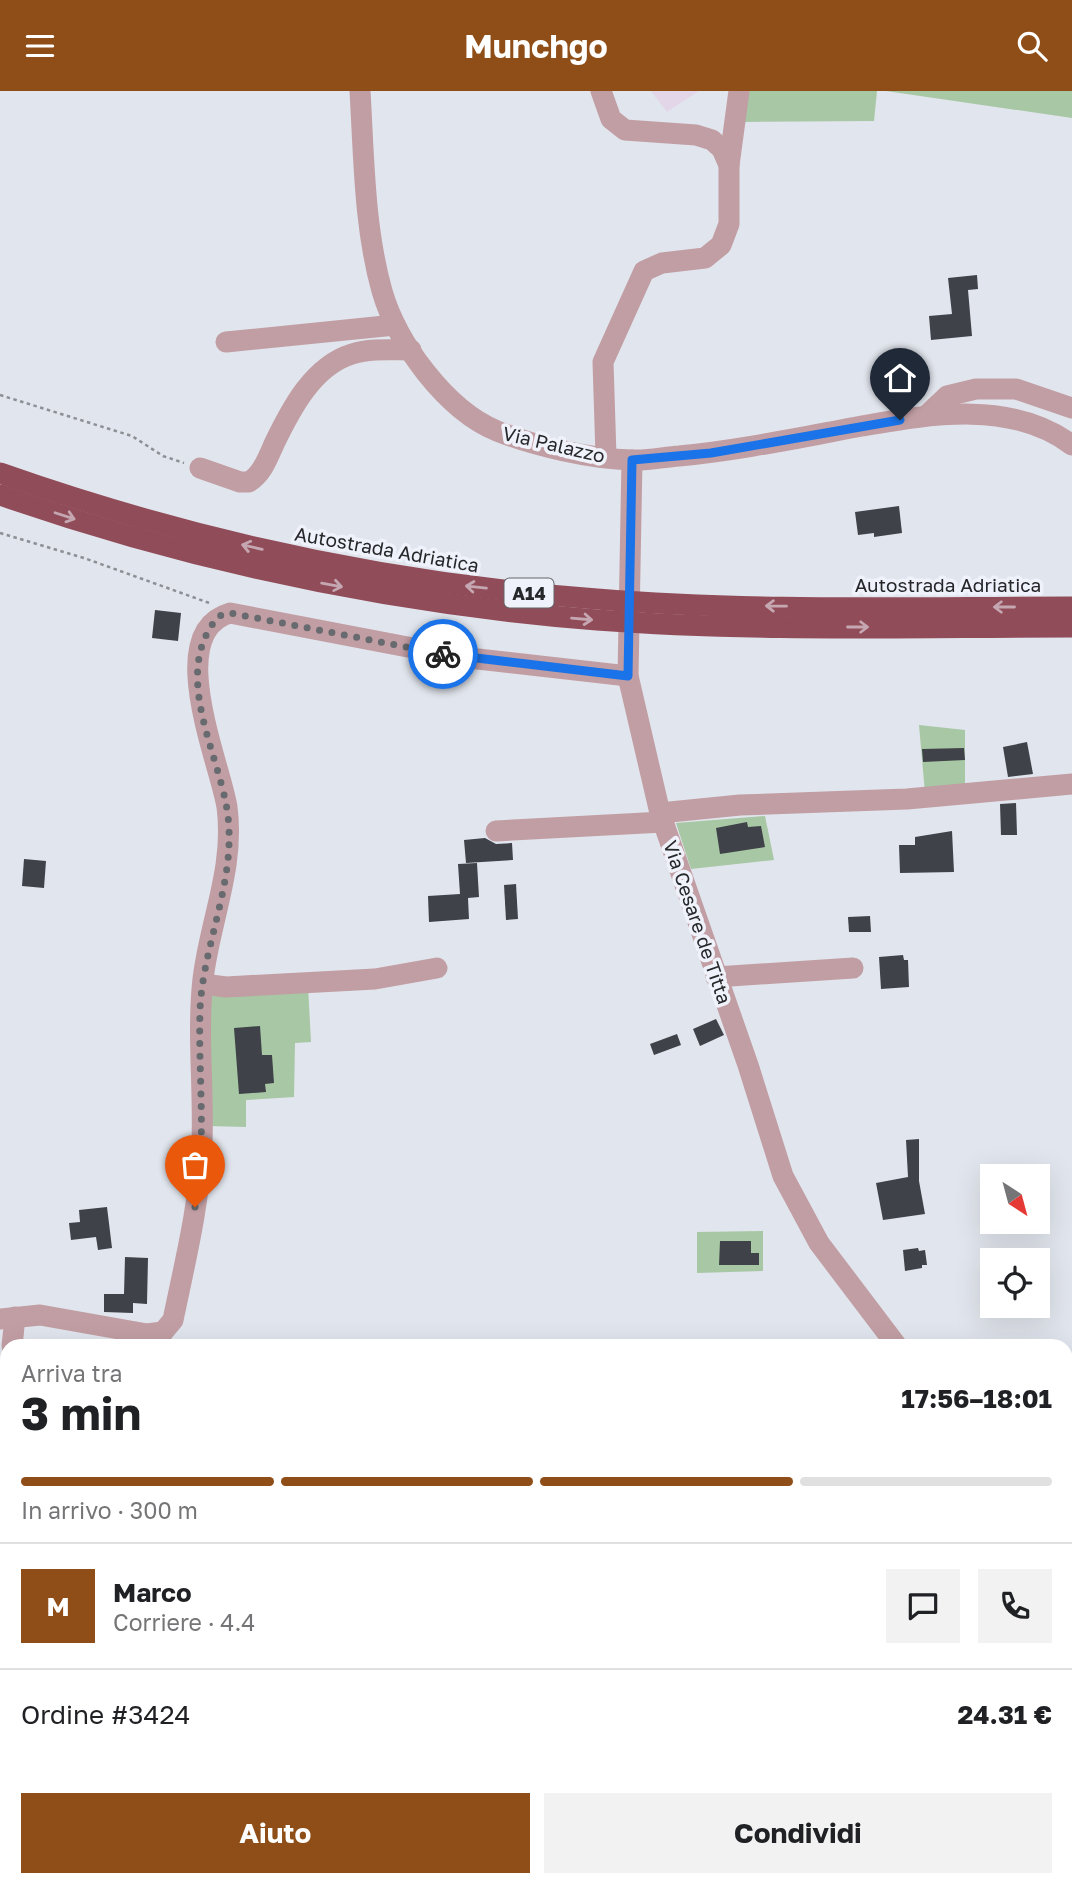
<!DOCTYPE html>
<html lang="it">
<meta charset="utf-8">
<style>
:root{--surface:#fff;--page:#f2f2f2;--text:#202124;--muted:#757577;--line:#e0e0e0;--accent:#8f4e18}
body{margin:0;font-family:"Golos Text",sans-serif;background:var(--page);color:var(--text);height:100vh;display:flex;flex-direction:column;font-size:26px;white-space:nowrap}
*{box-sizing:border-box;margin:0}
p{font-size:23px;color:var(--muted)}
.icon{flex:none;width:38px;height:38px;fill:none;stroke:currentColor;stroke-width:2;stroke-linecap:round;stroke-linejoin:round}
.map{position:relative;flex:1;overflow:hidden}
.side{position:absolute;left:0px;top:1248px;width:1073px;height:548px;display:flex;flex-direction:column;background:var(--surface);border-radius:21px 21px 0 0;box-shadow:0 7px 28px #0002}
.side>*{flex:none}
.needle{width:46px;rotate:144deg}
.buttons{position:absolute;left:980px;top:1073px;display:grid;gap:14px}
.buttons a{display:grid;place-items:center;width:70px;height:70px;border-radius:0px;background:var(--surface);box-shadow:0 7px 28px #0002;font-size:35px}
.pin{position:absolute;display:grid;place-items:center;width:60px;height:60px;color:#fff;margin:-72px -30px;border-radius:50% 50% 50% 0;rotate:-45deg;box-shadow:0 0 7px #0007}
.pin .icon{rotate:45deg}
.courier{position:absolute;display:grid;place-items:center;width:70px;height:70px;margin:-35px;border:5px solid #1a73e8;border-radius:50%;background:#fff;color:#222;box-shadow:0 2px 9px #0007}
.head em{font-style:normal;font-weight:700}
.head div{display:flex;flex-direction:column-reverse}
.head{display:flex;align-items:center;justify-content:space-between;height:119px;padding:0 21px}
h1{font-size:46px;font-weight:700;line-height:52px}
.bar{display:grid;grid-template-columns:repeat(4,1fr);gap:10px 7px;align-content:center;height:84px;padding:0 21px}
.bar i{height:9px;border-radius:5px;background:var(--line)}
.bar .on{background:var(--accent)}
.bar p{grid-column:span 4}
.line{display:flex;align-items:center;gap:18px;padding:0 21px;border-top:2px solid var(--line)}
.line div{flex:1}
.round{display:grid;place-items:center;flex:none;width:74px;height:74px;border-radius:0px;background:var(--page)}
.action{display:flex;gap:14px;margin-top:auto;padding:14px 21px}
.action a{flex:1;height:80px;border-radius:0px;background:var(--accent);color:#fff;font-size:28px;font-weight:700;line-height:80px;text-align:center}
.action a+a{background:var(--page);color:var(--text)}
header{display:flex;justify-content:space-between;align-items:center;height:91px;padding:0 21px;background:var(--accent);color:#fff;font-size:32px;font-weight:700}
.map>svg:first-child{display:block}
</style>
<header><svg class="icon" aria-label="menu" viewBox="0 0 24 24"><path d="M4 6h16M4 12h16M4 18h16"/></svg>Munchgo<svg class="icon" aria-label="search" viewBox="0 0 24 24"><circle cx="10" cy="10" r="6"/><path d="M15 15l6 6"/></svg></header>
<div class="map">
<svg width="1072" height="1794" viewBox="0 0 1072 1794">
<rect width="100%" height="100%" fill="#e1e5ed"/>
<polygon fill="#e3d6e9" points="651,0 699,0 667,21"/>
<g fill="#a8c7a4">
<polygon points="748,0 877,0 874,30 740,31"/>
<polygon points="886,0 1072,0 1072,27"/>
<polygon points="919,634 965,639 965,697 925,702"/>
<polygon points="765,725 774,769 691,778 676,732"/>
<polygon points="207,886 308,895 311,951 295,952 294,1006 246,1009 246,1036 208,1035"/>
<polygon points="763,1140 763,1180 697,1182 697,1141"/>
<polygon points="0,1376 7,1377 7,1500 0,1500"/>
</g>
<g fill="#3f4248">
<polygon points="977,184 978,198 968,199 972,245 931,249 929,225 952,223 948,187"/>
<polygon points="899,415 902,442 874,446 874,442 858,444 855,421"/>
<polygon points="155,519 181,522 178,550 152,547"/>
<polygon points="1027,651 1033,683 1008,686 1003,656"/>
<polygon points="964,657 965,669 923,671 922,658"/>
<polygon points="1016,712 1017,744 1001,744 1000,713"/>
<polygon points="747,731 748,736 761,735 765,756 720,763 716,737"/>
<polygon points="952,740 954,781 900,782 899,754 915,754 915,746"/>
<polygon points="485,747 496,753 512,752 513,769 466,772 464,749"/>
<polygon points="24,768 46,770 44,797 22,795"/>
<polygon points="477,772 479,806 468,807 469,828 429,831 428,805 460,803 458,773"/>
<polygon points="516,793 518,828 506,829 504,794"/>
<polygon points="870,825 871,841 849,841 848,826"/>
<polygon points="903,864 904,869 908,869 909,896 881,898 879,866"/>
<polygon points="716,928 724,944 700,955 693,938"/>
<polygon points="260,935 262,964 272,964 274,992 265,993 266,1001 239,1003 234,937"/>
<polygon points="677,943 681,954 654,964 650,953"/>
<polygon points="919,1048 919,1090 925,1123 883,1129 876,1092 908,1086 906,1049"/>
<polygon points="107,1116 112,1157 98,1159 96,1146 71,1149 69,1132 80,1131 79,1119"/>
<polygon points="720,1150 751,1150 751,1162 759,1162 759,1174 719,1174"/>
<polygon points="918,1157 919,1160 925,1159 927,1174 922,1174 922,1177 905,1180 903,1159"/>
<polygon points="125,1166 148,1167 147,1213 133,1212 133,1222 104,1221 104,1203 124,1203"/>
</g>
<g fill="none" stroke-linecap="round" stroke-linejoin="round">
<g stroke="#8c8f94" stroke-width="2.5" stroke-dasharray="3.5 3.5" stroke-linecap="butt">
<polyline points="0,304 132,345 163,365 184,372"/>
<polyline points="0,442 84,467 212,513"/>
</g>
<g stroke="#c19ea3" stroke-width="21">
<path d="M 360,0 C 364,66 364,136 382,200 C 397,252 446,319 497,340 C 534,355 591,368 632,369 C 647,370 664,366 679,365 C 741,359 802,346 862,335 C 932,323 1012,309 1072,354"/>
<polyline points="601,0 611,28 625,39 696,44 712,49 722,58 729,74 729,133 721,154 705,167 662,172 644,180 603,271 606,365"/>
<polyline points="729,74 739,0"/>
<polyline points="226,251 395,234"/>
<polyline points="927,324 947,305 976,298 1016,298 1072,317"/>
<polyline points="632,369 628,585 660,722 748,974 783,1085 819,1152 897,1255"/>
<path d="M 200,377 L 240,391 L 249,391 C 263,382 268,366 275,351 C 291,318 313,275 352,263 C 371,257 391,259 411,259"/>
<polyline points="660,722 740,714 907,708 1072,693"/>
<polyline points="496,740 663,731"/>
<polyline points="716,886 853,877"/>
<polyline points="203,893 226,896 375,888 437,877"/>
<polyline points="0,1228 40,1224 147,1243 163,1241"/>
<path d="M 163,1241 L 173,1229 C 185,1171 200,1111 202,1052 C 204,997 197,942 203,888 C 210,829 235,777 227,716 C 220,672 163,541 230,522 L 460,566 L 628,585"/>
<polyline points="12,1255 15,1226"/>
<polyline points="3,1363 7,1319"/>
<polyline points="6,1398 7,1398"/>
<polyline points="0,1701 7,1699"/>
<polyline points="1043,1794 1045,1788"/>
</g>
<g stroke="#914c59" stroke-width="21">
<path d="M 0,382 C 193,450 393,493 597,508 C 755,521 914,516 1072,516"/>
<path d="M 0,404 C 193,471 393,513 597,529 C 755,541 914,536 1072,536"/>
</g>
</g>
<defs><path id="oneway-shaft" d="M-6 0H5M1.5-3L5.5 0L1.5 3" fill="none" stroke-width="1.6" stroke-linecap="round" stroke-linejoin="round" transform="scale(1.75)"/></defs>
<g stroke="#c5a7b2">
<use href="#oneway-shaft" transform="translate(65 425) rotate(18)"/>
<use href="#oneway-shaft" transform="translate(252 456) rotate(-167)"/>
<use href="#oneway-shaft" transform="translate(332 494) rotate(10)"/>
<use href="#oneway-shaft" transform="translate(476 496) rotate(-174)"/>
<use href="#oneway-shaft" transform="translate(776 515) rotate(-179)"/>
<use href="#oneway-shaft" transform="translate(1004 516) rotate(-180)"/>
<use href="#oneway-shaft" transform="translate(582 528) rotate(5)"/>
<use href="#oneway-shaft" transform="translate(858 536)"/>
</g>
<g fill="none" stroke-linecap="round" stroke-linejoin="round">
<path stroke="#676a6e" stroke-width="7" stroke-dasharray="0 12.6" d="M 195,1116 C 207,1050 198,985 200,919 C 203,850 240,783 226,713 C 215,655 172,578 219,525 L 230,522 L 443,563"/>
<polyline stroke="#1a73e8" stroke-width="9" points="443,563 628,585 632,369 711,362 900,329"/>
</g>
<g text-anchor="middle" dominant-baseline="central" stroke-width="7" stroke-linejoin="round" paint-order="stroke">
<rect fill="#eff2fa" stroke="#626468" stroke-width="2" x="504.5" y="487.5" width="49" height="29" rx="5"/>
<g font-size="18" font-weight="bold" fill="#26272a">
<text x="529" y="502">A14</text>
</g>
<g font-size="19" fill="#26272a" stroke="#eff2fa">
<text transform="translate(554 353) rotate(13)">Via Palazzo</text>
<text transform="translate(387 458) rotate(10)">Autostrada Adriatica</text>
<text x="948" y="493">Autostrada Adriatica</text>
<text transform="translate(698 831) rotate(71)">Via Cesare de Titta</text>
</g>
</g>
</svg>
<div class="buttons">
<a><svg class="needle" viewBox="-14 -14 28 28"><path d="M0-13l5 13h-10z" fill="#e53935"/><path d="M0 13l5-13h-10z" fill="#757577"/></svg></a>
<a><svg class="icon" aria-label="locate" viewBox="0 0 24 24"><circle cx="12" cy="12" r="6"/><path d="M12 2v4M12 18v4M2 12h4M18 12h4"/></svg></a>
</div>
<div class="pin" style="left:195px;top:1116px;background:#ea580c"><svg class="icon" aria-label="bag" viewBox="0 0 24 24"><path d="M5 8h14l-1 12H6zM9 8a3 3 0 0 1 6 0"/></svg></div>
<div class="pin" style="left:900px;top:329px;background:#1f2937"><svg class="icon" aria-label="home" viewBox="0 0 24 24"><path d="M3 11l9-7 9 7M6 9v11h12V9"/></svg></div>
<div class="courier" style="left:443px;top:563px"><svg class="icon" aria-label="bike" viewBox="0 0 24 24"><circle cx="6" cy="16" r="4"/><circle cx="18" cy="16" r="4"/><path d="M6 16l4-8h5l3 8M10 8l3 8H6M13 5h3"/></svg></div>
<section class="side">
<div class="head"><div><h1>3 min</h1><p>Arriva tra</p></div><em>17:56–18:01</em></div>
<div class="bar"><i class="on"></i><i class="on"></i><i class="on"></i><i></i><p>In arrivo · 300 m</p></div>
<div class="line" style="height:126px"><b class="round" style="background:var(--accent);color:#fff">M</b><div><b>Marco</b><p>Corriere · 4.4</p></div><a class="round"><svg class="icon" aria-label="chat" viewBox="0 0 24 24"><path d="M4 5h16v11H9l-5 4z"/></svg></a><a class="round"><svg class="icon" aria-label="phone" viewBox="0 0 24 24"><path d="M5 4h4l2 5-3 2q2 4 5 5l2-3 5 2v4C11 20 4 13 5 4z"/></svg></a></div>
<div class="line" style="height:91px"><div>Ordine #3424</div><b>24.31 €</b></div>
<div class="action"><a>Aiuto</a><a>Condividi</a></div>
</section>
</div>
